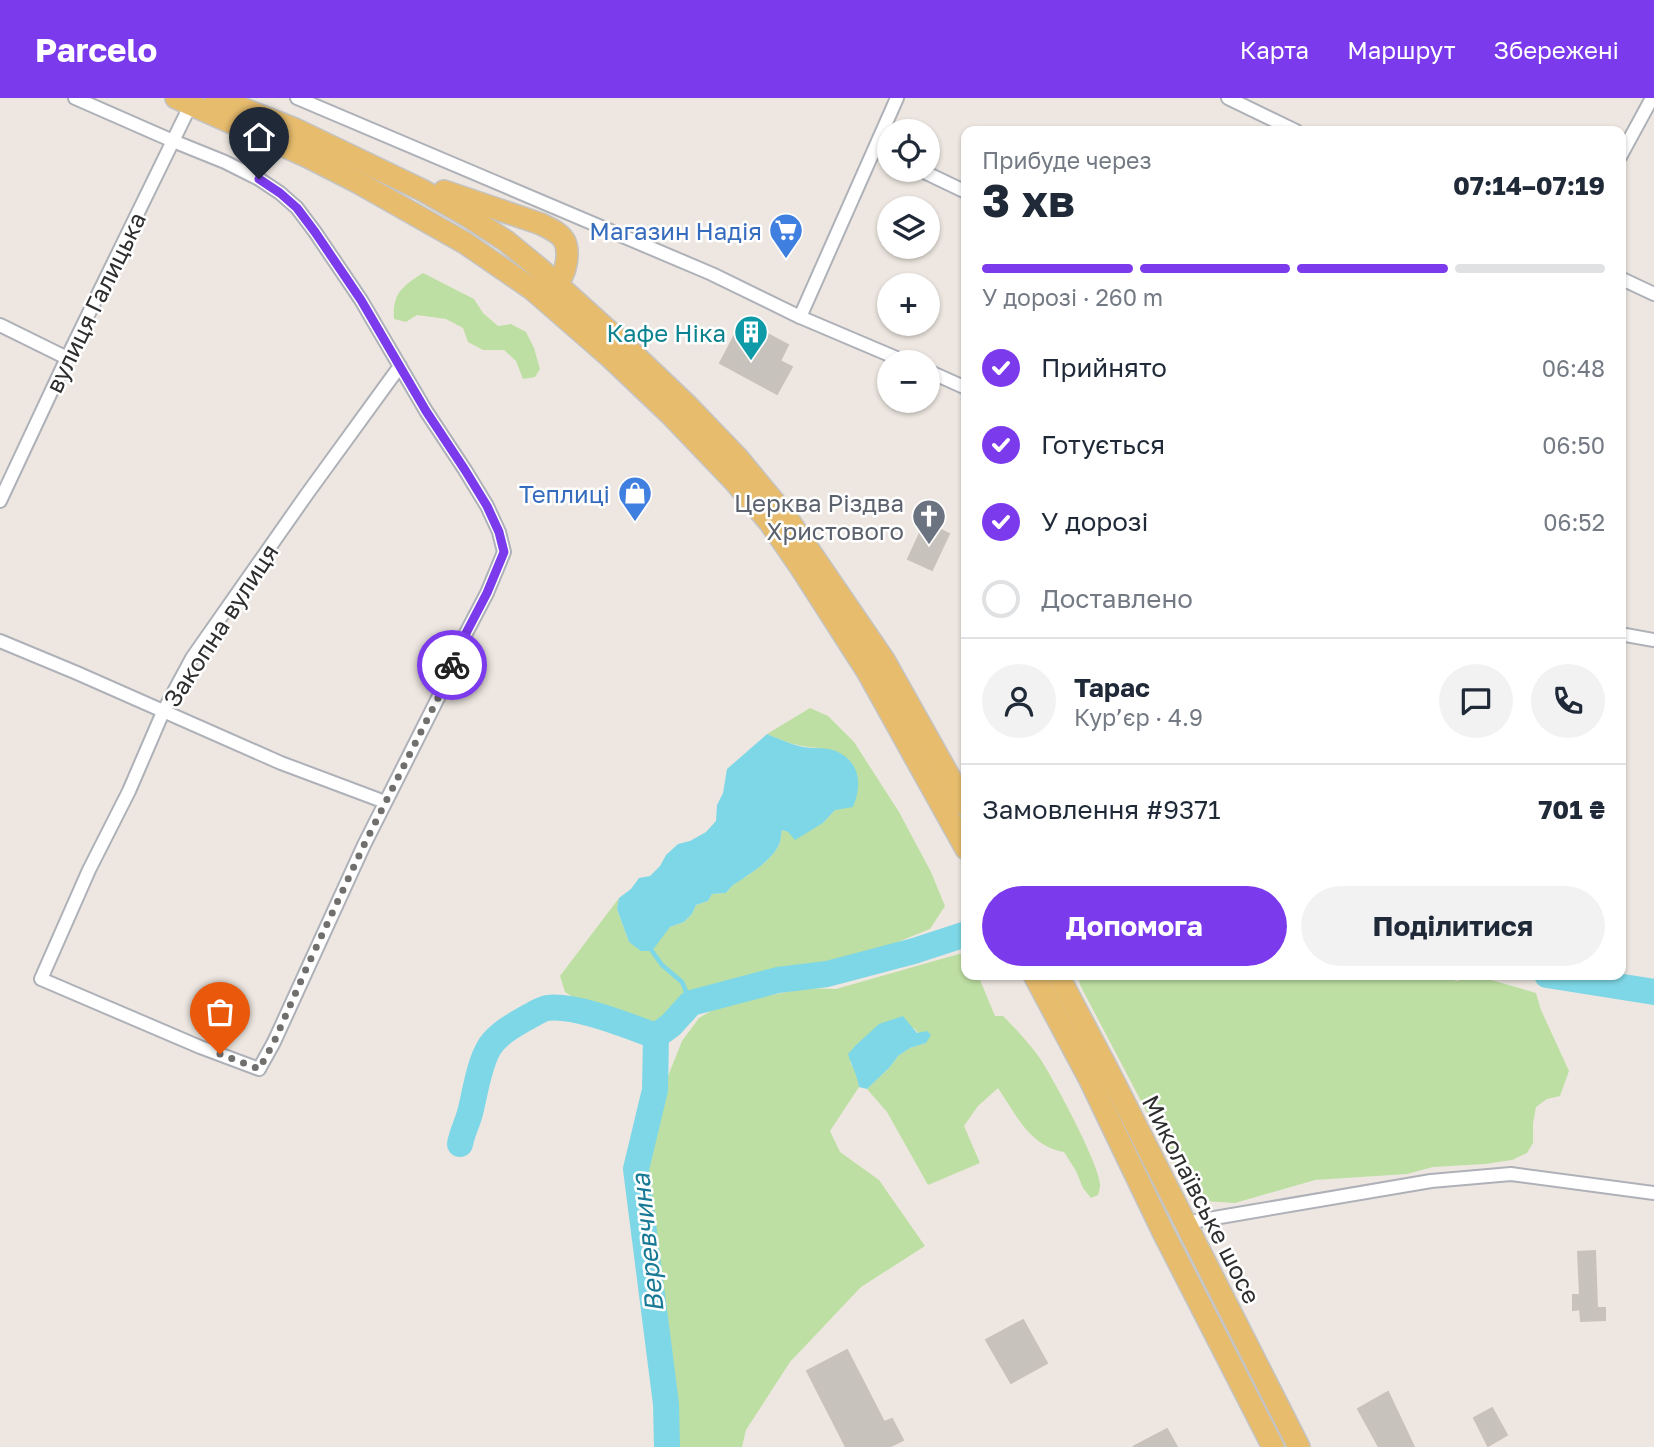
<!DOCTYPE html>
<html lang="uk">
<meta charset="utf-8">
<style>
:root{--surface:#fff;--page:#f2f2f3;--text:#1f2937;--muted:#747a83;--line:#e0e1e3;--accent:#7c3aed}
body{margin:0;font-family:"Golos Text",sans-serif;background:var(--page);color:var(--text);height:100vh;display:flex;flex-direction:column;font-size:26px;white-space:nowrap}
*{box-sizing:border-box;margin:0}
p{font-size:23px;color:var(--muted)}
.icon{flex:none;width:38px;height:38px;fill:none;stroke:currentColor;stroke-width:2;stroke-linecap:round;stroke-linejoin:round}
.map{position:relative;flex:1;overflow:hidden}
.details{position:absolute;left:961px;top:28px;width:665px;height:854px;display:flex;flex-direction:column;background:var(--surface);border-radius:14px;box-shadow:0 2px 5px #0004}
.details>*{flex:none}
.controls{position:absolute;left:877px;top:21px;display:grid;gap:14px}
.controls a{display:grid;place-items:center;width:63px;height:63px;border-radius:50%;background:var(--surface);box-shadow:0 2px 5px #0004;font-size:35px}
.pin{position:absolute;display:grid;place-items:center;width:60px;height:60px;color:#fff;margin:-72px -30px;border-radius:50% 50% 50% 0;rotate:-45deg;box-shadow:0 0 7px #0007}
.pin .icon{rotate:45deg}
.courier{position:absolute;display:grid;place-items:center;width:70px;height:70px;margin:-35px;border:5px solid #7c3aed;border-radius:50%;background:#fff;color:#222;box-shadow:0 2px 9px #0007}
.overview em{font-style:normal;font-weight:700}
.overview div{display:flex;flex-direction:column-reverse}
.overview{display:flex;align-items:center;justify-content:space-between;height:119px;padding:0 21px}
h1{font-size:46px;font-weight:700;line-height:52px}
.bar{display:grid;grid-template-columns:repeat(4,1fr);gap:10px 7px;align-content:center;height:84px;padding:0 21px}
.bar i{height:9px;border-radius:5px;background:var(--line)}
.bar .current{background:var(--accent)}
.bar p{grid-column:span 4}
.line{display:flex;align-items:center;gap:18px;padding:0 21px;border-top:2px solid var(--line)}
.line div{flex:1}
.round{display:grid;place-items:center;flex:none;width:74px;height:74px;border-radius:37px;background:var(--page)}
ol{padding:0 21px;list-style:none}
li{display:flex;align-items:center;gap:21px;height:77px}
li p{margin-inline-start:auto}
li .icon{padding:7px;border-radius:50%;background:var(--accent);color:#fff;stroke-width:4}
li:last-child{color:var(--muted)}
li i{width:38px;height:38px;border:4px solid var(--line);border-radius:50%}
.primary-button{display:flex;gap:14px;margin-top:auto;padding:14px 21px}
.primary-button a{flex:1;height:80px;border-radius:42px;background:var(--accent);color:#fff;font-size:28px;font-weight:700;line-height:80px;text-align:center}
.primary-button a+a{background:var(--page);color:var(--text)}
header{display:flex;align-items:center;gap:42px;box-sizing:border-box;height:98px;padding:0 35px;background:var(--accent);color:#fff}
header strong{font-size:33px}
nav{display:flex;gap:38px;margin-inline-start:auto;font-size:24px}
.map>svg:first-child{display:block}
</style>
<header>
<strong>Parcelo</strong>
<nav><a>Карта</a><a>Маршрут</a><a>Збережені</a></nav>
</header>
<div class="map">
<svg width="1654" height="1349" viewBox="0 0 1654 1349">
<rect width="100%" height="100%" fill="#eee7e1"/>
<g fill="#bedfa3">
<path d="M 423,175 L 474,201 L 483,215 L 498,228 L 511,226 L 526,234 L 534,250 L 540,271 L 535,279 L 523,281 L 516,263 L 504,252 L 483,252 L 468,244 L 463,230 L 446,221 L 417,217 L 406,224 L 394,221 C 392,195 403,188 423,175 Z"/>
<path d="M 810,610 L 828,618 L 854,644 L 899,714 L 931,774 L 945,808 L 930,831 L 853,862 L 729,883 L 701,891 L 682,902 L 674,918 L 663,927 L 652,928 L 589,909 L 565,894 L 560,878 L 619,800 L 617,811 L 629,844 L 684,824 L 692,816 L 696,807 L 708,803 L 712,796 L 726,795 C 735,783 737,785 748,777 C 759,770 776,757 780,744 C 781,740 781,736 782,732 L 788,734 L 823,725 L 835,712 L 819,650 C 800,649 784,644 767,636 Z"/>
<path d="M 966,854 L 966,877 L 978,877 L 995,918 L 1003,918 C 1016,931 1028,944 1039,959 C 1051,976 1101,1069 1100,1087 C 1100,1090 1099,1094 1098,1097 L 1091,1100 L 1083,1090 L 1076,1073 L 1064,1054 C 1030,1048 1016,1017 998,990 L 978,1008 L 964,1028 L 980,1065 L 928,1087 L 887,1014 L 867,991 L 890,969 L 898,958 L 910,950 L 926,945 L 914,930 L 850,964 L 858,978 L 859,989 L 830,1033 L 840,1054 L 879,1082 L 925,1148 L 861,1189 L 790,1264 L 746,1332 L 742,1349 L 663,1349 L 660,1302 L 637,1109 L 662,993 L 682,943 L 699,920 L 721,907 L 807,890 L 836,891 Z"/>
<polygon points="1078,877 1431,877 1457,883 1474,877 1536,895 1541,912 1569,973 1560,998 1547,1001 1536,1009 1533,1025 1533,1045 1527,1055 1512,1062 1485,1066 1433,1069 1407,1076 1315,1082 1235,1105 1203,1103 1181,1079 1080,887"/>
</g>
<g fill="#7ed7e6">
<path d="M 767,636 C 779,641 790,646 803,649 C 814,651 826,649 836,653 C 861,664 862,688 853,709 L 835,712 L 823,725 L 795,742 L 788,734 L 782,732 C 781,736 781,740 780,744 C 776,757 759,770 748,777 C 737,786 735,783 726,795 L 712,796 L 708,803 L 696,807 L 692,816 L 684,824 L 670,829 L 652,853 L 641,853 L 629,844 L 617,811 L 619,800 L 631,791 L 639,780 L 650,778 L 660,768 L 666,757 L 678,746 L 690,743 L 706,734 L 716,723 L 717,707 L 723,695 L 727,671 Z"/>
<path d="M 903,918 L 917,935 L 927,933 L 931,937 L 926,945 L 910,950 L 898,958 L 890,969 L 867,991 L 859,989 C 857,976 851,967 848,956 L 856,947 L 879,926 Z"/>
</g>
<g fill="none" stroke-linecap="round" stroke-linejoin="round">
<polyline stroke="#7ed7e6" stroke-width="4.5" points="652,853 662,867 682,884 691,905"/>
<g stroke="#7ed7e6" stroke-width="26">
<polyline points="1547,877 1654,894"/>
<path d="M 460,1046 C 462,1035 467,1026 470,1015 C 475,996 479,965 490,948 C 499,935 514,927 528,919 C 534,916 541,911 547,910 C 575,906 628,928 656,938"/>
<polyline points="667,1349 666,1306 636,1071 655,992 656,938 671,927 691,905 778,882 827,876 914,853 966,836"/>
</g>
</g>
<g fill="#c7c2bc" stroke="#c9c2bb" stroke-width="2">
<polygon points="738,231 761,244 766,235 788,247 780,263 792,269 777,296 720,265"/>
<polygon points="925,424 949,436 932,472 908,461"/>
<polygon points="1595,1153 1597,1210 1605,1210 1605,1222 1581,1223 1580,1211 1573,1212 1573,1197 1580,1197 1578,1154"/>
<polygon points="1023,1222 1047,1265 1011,1285 986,1242"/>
<polygon points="847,1252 884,1324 892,1321 903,1342 889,1349 846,1349 807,1273"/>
<polygon points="1388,1294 1414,1349 1379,1349 1358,1311"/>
<polygon points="1492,1310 1507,1337 1488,1348 1474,1320"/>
<polygon points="1167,1331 1177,1349 1133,1349"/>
</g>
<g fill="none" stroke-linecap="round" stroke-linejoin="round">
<g stroke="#aeb1b8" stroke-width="16">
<g id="minor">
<polyline points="75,0 173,43 225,64 259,81 280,95 297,110 315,134 361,202 426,313 465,372 487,408 499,434 504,454 487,495 464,539 439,598 364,747 274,944 259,971 200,949 41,881 89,772 129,693 163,614 192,560 307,396 400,268"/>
<polyline points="297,0 712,176 800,219 906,264"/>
<polyline points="1228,0 1296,33"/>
<polyline points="875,51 889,57"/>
<polyline points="1620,59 1652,0"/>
<polyline points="920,72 966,94"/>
<polyline points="1620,180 1654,196"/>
<polyline points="800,219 897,0"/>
<polyline points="0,227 67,260"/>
<polyline points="928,273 966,290"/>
<polyline points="0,403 67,260 191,6"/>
<polyline points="1620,536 1654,542"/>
<polyline points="0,543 77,575 281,665 385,704"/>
<polyline points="1185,1125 1431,1083 1511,1076 1654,1095"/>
</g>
</g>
<g stroke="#c4c4c4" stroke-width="24">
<g id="primary">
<polyline points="176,0 308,59 359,85 465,145 532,191 610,259 671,317 735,384 770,425 801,470 867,573 966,751"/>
<polyline points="216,0 295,31 422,92 469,119 506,143 539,170 623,246 688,308 737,359 785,417 884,562 966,708"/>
<path d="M 444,93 L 541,126 C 549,130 559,134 564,142 C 572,156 564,189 547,190"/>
<polyline points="1034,877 1089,980 1163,1134 1273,1349"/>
<polyline points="1058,877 1108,972 1299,1349"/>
</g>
</g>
<use href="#minor" stroke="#fff" stroke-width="12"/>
<use href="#primary" stroke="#e7bc6d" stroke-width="21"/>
</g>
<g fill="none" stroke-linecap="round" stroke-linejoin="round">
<polyline stroke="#716f6d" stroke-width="7" stroke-dasharray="0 12.6" points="220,956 259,971 274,944 307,869 364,747 439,598 452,567"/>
<polyline stroke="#7c3aed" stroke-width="9" points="259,81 280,95 297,110 315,134 361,202 426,313 465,372 487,408 499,434 504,454 487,495 464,539 452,567"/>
</g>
<defs>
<g id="supermarket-pin" transform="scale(1.75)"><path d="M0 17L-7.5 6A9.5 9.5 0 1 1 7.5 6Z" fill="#3f7fe0" stroke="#fff"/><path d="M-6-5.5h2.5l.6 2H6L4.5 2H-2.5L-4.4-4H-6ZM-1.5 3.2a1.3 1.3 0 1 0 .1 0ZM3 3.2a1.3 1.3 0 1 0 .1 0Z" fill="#fff"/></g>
<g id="building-pin" transform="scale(1.75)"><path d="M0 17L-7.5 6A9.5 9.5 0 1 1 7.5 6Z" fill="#0f9aa8" stroke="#fff"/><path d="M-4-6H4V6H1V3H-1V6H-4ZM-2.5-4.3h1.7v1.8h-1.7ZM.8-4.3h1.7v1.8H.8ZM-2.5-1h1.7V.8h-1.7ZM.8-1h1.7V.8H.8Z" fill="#fff"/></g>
<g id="shop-pin" transform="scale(1.75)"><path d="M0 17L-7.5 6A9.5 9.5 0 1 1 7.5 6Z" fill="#3f7fe0" stroke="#fff"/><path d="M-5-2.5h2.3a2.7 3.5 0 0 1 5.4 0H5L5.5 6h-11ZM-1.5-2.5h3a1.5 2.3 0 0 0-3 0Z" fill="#fff"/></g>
<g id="church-pin" transform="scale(1.75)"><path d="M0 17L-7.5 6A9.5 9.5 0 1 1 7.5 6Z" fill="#6b7280" stroke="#fff"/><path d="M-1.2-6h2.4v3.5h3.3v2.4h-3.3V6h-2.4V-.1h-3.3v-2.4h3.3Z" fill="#fff"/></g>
</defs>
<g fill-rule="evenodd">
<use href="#supermarket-pin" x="786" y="132"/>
<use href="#building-pin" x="751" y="234"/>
<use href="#shop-pin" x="635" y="395"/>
<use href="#church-pin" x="929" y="418"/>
</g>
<g text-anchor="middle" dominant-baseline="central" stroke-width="5" stroke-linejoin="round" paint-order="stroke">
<g font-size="24" fill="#366cbe" stroke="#fff" text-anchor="end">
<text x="762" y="132">Магазин Надія</text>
<text x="610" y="395">Теплиці</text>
</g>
<g font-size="24" fill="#2e2e2e" stroke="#fff">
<text transform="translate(95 204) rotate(-64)">вулиця Галицька</text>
<text transform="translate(220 527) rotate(-57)">Закопна вулиця</text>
<text transform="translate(1202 1101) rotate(63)">Миколаївське шосе</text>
</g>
<g font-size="24" fill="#0d838f" stroke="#fff" text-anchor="end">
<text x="726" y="234">Кафе Ніка</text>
</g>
<g font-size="24" fill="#5b616d" stroke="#fff" text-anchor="end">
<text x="904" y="404">Церква Різдва<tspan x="904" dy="28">Христового</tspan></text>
</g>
<g font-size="26" font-style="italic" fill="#197a96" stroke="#fff">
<text transform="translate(647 1145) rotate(-96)">Веревчина</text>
</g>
</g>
</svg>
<div class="controls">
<a><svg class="icon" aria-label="locate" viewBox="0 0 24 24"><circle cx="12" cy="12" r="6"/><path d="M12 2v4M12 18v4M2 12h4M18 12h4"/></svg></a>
<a><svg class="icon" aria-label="layers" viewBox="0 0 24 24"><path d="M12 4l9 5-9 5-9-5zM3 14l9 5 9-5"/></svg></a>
<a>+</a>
<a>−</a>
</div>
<div class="pin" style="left:220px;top:956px;background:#ea580c"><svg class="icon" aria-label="bag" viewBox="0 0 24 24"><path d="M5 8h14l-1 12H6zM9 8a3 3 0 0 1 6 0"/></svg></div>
<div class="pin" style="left:259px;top:81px;background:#1f2937"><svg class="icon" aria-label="home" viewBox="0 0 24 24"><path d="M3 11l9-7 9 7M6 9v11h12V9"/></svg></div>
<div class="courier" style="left:452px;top:567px"><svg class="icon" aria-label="bike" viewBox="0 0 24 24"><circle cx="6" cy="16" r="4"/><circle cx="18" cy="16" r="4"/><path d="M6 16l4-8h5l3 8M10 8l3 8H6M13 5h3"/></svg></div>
<section class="details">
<div class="overview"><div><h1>3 хв</h1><p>Прибуде через</p></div><em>07:14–07:19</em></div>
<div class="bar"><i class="current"></i><i class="current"></i><i class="current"></i><i></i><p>У дорозі · 260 m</p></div>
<ol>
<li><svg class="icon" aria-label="check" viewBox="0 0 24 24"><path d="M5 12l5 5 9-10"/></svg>Прийнято<p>06:48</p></li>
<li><svg class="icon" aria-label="check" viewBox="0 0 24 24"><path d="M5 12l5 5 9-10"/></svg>Готується<p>06:50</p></li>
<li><svg class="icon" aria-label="check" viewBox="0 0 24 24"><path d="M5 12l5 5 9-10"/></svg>У дорозі<p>06:52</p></li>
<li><i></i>Доставлено</li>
</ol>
<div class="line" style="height:126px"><a class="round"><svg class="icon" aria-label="person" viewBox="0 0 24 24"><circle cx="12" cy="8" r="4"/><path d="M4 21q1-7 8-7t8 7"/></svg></a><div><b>Тарас</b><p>Кур’єр · 4.9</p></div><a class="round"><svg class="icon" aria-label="chat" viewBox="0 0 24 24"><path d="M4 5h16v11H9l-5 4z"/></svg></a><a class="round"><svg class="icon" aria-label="phone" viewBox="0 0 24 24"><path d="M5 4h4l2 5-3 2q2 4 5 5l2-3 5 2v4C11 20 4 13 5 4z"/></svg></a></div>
<div class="line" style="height:91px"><div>Замовлення #9371</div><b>701 ₴</b></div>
<div class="primary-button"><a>Допомога</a><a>Поділитися</a></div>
</section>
</div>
